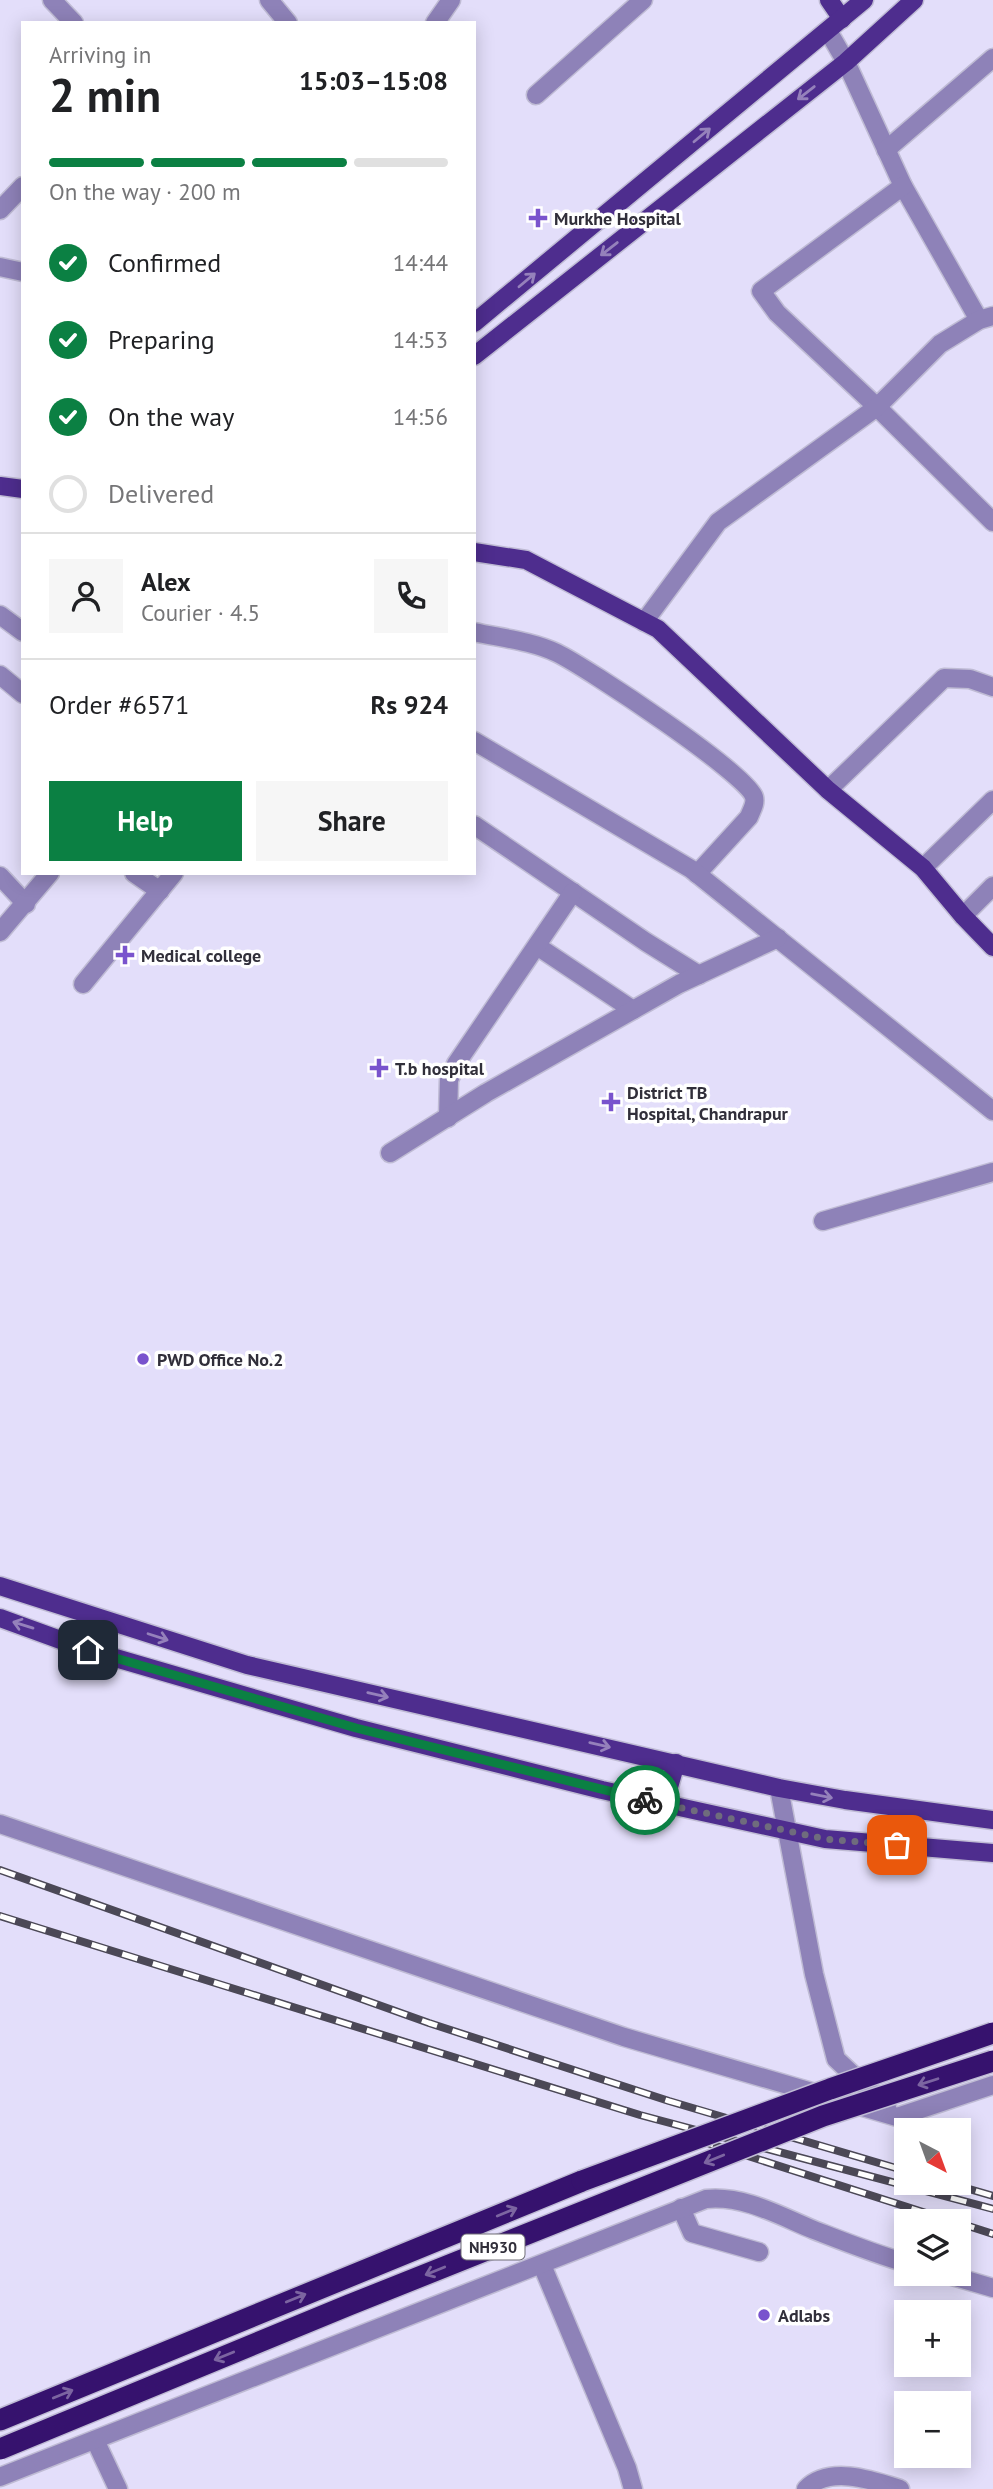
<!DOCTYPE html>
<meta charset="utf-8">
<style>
:root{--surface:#fff;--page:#f6f6f6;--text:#202124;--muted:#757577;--line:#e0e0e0;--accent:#0b8043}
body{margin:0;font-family:"PT Sans",sans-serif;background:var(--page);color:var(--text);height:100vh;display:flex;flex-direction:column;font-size:26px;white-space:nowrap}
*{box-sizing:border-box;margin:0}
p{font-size:23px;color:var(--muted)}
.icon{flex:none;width:38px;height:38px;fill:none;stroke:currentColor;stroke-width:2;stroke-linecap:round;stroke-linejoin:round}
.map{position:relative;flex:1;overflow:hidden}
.sheet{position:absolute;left:21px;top:21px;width:455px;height:854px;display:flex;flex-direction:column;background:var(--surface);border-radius:0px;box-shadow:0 4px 18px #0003}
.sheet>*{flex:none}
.needle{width:46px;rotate:139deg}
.fabs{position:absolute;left:894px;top:2118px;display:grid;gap:14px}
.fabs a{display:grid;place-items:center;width:77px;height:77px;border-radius:0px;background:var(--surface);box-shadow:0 4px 18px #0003;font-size:35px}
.pin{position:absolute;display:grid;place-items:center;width:60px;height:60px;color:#fff;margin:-30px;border-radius:14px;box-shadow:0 4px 10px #0006}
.courier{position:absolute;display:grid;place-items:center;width:70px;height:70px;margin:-35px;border:5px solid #0b8043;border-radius:50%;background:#fff;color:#222;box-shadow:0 2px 9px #0007}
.summary em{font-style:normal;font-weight:800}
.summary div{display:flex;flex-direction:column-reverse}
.summary{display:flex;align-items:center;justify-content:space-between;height:119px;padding:0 28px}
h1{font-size:46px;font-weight:800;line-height:52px}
.bar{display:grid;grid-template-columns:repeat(4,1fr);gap:10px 7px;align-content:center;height:84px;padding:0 28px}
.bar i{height:9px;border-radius:5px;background:var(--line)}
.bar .current{background:var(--accent)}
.bar p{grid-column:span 4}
.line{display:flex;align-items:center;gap:18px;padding:0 28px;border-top:2px solid var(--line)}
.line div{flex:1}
.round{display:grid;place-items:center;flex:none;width:74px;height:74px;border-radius:0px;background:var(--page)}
ol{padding:0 28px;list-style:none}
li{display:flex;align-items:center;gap:21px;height:77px}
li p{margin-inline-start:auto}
li .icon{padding:7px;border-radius:50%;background:var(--accent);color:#fff;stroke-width:4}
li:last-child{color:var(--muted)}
li i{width:38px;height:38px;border:4px solid var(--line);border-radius:50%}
.button{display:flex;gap:14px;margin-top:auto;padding:14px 28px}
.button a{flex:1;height:80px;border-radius:0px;background:var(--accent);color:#fff;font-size:28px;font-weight:800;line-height:80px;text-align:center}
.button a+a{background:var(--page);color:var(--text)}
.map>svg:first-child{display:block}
</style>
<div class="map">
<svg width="993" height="2489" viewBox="0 0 993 2489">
<rect width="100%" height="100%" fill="#e3defa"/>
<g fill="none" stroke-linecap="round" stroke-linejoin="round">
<g stroke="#bfbbd4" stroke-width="21">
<g id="minor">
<polyline points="52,0 74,23"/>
<polyline points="269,0 288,23"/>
<polyline points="435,23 451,0"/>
<polyline points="828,31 846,62 903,186 979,320"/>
<polyline points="536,95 643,0"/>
<polyline points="886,150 993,58"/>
<polyline points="903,186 761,291 777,313 877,407 993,522"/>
<polyline points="0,210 23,186"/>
<polyline points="0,267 23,272"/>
<polyline points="0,615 23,632"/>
<polyline points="644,622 718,522 877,407 940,344 979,320 993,316"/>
<path d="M 474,632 C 501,638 532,641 557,653 C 586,667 748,774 754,797 C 756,804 751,811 749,817 L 697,874"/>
<polyline points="0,675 23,694"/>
<polyline points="474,741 691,869 993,1111"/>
<polyline points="828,790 944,678 970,679 993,687"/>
<polyline points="474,825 646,942 699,975"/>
<polyline points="923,868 993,800"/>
<polyline points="134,873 160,891"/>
<polyline points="0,876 26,904"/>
<polyline points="963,916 993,886"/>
<polyline points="0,932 50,873"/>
<polyline points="537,946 633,1010"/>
<polyline points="83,984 174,873"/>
<polyline points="448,1118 449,1080 456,1064 573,892"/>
<polyline points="390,1153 486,1093 679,984 778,938"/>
<polyline points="823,1221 993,1172"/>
<polyline points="779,1788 814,1974 836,2059 887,2107"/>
<polyline points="0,1824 624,2037 897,2117 993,2085"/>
<polyline points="681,2208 692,2233 759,2252"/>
<polyline points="542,2265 627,2468 633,2489"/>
<polyline points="942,2273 993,2288"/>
<polyline points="95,2440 118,2489"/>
<path d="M 0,2477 L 706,2199 C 744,2195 780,2216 814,2230 C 845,2242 875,2254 906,2263"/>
<path d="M 806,2489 C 829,2465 872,2480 900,2489"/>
</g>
</g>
<g stroke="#bfbbd4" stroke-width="21">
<g id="major">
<polyline points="829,0 842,19"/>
<polyline points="474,323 864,0"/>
<polyline points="474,356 846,62 914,0"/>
<polyline points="0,486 23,489"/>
<polyline points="474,552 526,560 658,629 828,790 923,868 963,916 993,947"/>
<polyline points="0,1586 247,1665 779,1788 845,1800 993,1820"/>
<polyline points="0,1618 88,1650 356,1728 602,1790 825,1839 993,1853"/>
<polyline points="664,1804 676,1763"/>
</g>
</g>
<g stroke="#bfbbd4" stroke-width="24">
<polyline id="highway" points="0,2420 582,2181"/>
</g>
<use href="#minor" stroke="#8e82b8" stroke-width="18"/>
<use href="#major" stroke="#4e2d8e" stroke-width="18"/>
<use href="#highway" stroke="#36126e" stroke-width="21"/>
<g stroke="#4b4856" stroke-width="8">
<g id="rail">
<polyline points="0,1870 429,2023 669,2101 906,2171"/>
<polyline points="0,1916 640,2115 993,2209"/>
<polyline points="698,2140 951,2221"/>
<polyline points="945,2182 993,2196"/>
<polyline points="959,2223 993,2234"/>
</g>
</g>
<use href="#rail" stroke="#fff" stroke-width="5" stroke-dasharray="16" stroke-linecap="butt"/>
<g stroke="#bfbbd4" stroke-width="24" stroke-linecap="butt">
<g id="highway-bridge">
<polyline points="582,2181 830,2089 993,2033"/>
<polyline points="0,2449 349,2305 823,2116 993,2061"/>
</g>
</g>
<use href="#highway-bridge" stroke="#36126e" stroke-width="21"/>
</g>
<defs><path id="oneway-shaft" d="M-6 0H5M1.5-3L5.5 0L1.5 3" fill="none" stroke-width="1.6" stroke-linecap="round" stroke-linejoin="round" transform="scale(1.75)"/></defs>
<g stroke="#9581bb">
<use href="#oneway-shaft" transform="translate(806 93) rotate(142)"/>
<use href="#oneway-shaft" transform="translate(702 135) rotate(-40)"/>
<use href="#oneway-shaft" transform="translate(609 249) rotate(142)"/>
<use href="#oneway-shaft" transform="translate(527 280) rotate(-40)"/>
<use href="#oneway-shaft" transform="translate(23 1625) rotate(-163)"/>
<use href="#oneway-shaft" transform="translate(158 1637) rotate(18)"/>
<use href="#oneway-shaft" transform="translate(378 1695) rotate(13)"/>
<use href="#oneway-shaft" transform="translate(600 1745) rotate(13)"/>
<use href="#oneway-shaft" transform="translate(822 1796) rotate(11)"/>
</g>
<g stroke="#7c65a1">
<use href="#oneway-shaft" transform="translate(928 2082) rotate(162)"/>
<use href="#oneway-shaft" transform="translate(714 2159) rotate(158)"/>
<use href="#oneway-shaft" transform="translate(507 2212) rotate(-22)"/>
<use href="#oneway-shaft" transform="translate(435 2271) rotate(158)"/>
<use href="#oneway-shaft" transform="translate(296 2298) rotate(-22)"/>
<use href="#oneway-shaft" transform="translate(224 2356) rotate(158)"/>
<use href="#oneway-shaft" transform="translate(63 2394) rotate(-22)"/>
</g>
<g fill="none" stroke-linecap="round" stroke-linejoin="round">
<polyline stroke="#6f6c7d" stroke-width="7" stroke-dasharray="0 12.6" points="645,1800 825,1839 897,1845"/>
<polyline stroke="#0b8043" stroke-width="9" points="88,1650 356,1728 645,1800"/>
</g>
<g fill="#7953cd" stroke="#fff" stroke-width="2.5">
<path d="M534.5 207.5h7v7h7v7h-7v7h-7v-7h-7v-7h7z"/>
<path d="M121.5 944.5h7v7h7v7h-7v7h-7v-7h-7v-7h7z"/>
<path d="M375.5 1057.5h7v7h7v7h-7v7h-7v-7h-7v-7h7z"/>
<path d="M607.5 1091.5h7v7h7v7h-7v7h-7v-7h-7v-7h7z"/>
<circle cx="143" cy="1359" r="7"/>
<circle cx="764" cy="2315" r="7"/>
</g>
<g text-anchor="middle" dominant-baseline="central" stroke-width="7" stroke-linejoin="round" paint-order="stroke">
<rect fill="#fff" stroke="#6f6d75" stroke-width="2" x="461.5" y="2234.5" width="63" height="25" rx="5"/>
<g font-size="16" font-weight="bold" fill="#312f3a">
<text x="493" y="2247">NH930</text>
</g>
<g font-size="18" font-weight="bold" fill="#312f3a" stroke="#fff" text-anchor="start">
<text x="554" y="218">Murkhe Hospital</text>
<text x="141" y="955">Medical college</text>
<text x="395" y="1068">T.b hospital</text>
<text x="627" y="1092">District TB<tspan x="627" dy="21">Hospital, Chandrapur</tspan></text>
<text x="157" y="1359">PWD Office No.2</text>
<text x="778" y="2315">Adlabs</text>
</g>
</g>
</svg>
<div class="fabs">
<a><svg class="needle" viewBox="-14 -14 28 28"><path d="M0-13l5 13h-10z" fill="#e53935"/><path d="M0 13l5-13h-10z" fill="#757577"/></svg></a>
<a><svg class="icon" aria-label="layers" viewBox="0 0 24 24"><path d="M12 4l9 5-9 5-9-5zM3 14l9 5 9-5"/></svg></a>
<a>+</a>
<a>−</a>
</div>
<div class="pin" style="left:897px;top:1845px;background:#ea580c"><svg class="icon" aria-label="bag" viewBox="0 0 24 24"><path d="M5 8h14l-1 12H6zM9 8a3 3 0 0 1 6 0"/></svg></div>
<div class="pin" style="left:88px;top:1650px;background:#1f2937"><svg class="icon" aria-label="home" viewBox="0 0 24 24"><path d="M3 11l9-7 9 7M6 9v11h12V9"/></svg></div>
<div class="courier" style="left:645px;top:1800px"><svg class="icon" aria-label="bike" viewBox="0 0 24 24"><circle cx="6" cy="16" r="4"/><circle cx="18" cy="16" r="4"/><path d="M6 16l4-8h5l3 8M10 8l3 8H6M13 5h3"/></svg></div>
<section class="sheet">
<div class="summary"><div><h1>2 min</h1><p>Arriving in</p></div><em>15:03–15:08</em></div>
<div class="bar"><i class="current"></i><i class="current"></i><i class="current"></i><i></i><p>On the way · 200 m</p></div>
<ol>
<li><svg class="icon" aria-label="check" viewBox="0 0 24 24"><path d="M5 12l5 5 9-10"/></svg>Confirmed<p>14:44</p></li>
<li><svg class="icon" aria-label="check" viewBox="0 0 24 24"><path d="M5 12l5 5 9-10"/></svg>Preparing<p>14:53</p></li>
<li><svg class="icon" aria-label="check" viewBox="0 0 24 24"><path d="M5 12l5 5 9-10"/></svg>On the way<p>14:56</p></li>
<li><i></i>Delivered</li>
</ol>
<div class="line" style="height:126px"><a class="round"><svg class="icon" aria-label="person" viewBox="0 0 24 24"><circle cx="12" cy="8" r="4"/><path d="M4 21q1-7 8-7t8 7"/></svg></a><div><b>Alex</b><p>Courier · 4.5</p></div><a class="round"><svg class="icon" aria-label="phone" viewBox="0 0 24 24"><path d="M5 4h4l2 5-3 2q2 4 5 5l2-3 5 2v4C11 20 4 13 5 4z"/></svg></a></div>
<div class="line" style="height:91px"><div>Order #6571</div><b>Rs 924</b></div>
<div class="button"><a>Help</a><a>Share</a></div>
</section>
</div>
